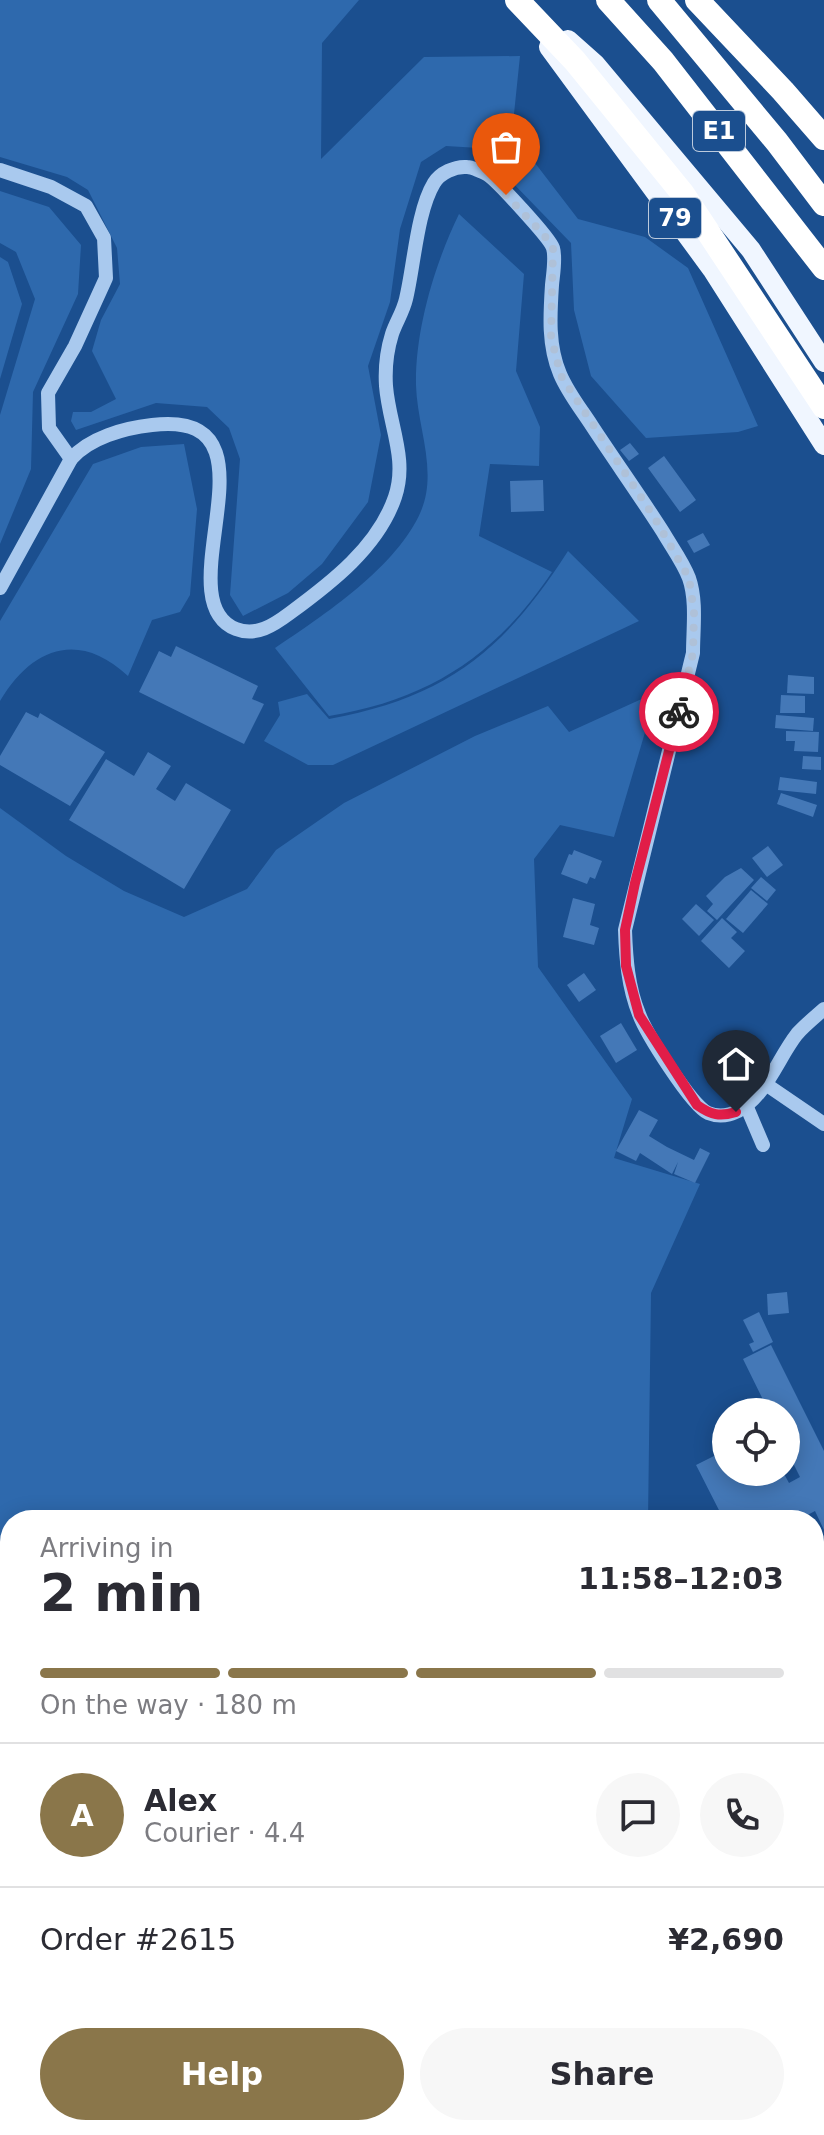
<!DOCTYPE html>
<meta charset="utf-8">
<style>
:root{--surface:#fff;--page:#f7f7f7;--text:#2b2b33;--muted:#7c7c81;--line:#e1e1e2;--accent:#8a764a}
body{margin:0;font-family:"DejaVu Sans",sans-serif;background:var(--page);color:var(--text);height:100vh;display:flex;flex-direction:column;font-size:30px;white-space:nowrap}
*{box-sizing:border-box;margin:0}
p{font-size:26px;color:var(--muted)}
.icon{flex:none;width:44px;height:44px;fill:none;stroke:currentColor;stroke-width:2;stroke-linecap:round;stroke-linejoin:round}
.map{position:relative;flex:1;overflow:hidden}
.panel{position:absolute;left:0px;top:1510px;width:824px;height:626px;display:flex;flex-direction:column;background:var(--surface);border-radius:32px 32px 0 0;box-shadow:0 4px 20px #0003}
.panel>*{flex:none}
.fabs{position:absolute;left:712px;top:1398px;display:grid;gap:16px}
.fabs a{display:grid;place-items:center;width:88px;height:88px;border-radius:50%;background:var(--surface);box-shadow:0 4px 20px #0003;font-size:40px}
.pin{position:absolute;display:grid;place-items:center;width:68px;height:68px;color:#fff;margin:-82px -34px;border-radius:50% 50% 50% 0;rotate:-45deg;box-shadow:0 0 8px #0007}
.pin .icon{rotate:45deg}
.courier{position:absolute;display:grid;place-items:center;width:80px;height:80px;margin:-40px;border:6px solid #e11d48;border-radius:50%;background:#fff;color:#222;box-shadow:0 2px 10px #0007}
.head em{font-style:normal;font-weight:600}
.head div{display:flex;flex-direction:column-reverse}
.head{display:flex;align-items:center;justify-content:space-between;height:136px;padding:0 40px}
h1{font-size:52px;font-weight:600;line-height:60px}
.bar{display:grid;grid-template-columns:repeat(4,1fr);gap:12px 8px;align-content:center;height:96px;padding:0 40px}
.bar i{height:10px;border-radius:6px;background:var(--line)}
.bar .current{background:var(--accent)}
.bar p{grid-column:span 4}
.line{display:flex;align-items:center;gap:20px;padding:0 40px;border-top:2px solid var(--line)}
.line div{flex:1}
.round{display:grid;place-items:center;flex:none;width:84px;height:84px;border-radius:42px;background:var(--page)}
.cta{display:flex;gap:16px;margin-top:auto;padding:16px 40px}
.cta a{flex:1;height:92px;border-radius:48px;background:var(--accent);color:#fff;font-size:32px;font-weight:600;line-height:92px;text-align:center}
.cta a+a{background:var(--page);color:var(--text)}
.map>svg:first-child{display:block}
</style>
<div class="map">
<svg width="824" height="2135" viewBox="0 0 824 2135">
<rect width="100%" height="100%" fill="#1b4f8f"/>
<g fill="#2e69ad">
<polygon points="0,0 359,0 322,43 321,159 424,57 520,56 512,133 578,219 645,237 688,268 758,426 738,432 646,438 591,376 574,310 571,243 479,148 446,146 421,162 400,229 390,302 368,366 381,435 368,502 322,564 288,593 243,616 230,595 240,459 229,428 207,407 156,403 76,430 71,421 73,412 91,412 116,399 92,351 101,320 120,284 117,248 88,190 67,177 0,157"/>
<polygon points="0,191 49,207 81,245 78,294 33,392 31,469 0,544 0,415 35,299 16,252 0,243"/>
<path d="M 459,214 L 524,274 L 516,371 L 540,427 L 539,466 L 490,464 L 479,536 L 552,572 C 496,656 428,700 329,716 L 275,648 C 323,616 398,566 421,511 C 438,470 417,427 416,385 C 415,330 435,263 459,214 Z"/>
<polygon points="0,257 8,262 22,304 0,379"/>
<path d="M 184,444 L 197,509 L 190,595 L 180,612 L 152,620 L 128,676 C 79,630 32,647 0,701 L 0,621 L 93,464 L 141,447 Z"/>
<path d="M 568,551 L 639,621 L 333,765 L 308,765 L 264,741 L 280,715 L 278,702 L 307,694 L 329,719 C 447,697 504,651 568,551 Z"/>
<polygon points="657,692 614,837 560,825 534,859 538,967 632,1099 614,1158 700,1184 651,1293 648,1520 10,1520 10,2126 242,2126 238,2135 0,2135 0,808 66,856 124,891 184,917 247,889 276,850 344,803 475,736 548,706 569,732"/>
<polygon points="686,2126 759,2126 765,2135 684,2135"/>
</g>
<g fill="#4478b7">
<polygon points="630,443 639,454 629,461 620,450"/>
<polygon points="664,456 696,500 680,512 648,468"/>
<polygon points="543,480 544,511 511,512 510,481"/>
<polygon points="703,533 710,545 694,553 687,541"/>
<polygon points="176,646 258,686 252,699 264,704 244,744 139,692 159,651 171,657"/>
<polygon points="788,675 814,677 814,694 787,693"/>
<polygon points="781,695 805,696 805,713 780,713"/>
<polygon points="26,712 38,718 40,713 105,752 70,806 0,765 0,756"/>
<polygon points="776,715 814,718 813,731 775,728"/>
<polygon points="786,731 819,732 818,752 794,751 795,741 786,741"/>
<polygon points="148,752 171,766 156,789 175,801 186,783 231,810 184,889 69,820 106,759 134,776"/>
<polygon points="803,756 821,757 821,770 802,769"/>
<polygon points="780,777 817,782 816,794 778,790"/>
<polygon points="781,793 817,805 813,817 777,804"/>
<polygon points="768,846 783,865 767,877 752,858"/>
<polygon points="574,850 602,861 595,879 590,877 587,884 561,874 569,854 572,855"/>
<polygon points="741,868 754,880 717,920 707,911 713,904 706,896 725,877"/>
<polygon points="761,877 776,890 767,901 751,888"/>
<polygon points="751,890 768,904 743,933 726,919"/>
<polygon points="573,898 595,904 590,925 599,928 594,945 563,937"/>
<polygon points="696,904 714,920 699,936 682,919"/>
<polygon points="722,918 737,932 731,938 745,951 729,968 701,941"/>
<polygon points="584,973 596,990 579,1002 567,985"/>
<polygon points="621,1023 637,1050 616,1063 600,1036"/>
<polygon points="639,1110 658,1120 649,1136 667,1147 694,1160 700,1148 710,1153 695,1183 674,1174 678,1162 672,1174 640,1153 636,1161 616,1151"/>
<polygon points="787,1292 789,1313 768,1315 767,1294"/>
<polygon points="759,1312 773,1342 753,1352 749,1344 754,1342 743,1320"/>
<polygon points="771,1345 824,1451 824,1530 815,1511 798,1520 724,1520 696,1465 726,1450 726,1472 783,1472 789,1483 800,1477 786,1449 786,1412 763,1412 768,1410 743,1359"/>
<polygon points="746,1399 752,1412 732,1412 730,1407"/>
<polygon points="814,1628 824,1642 824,1750 814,1757"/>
</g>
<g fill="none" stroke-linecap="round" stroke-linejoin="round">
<g stroke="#a9c9ee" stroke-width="14">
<polyline points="0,170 51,187 86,206 104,238 106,278 75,346 48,393 49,428 71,459"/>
<path d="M 0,588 L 71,459 C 89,438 124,428 152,425 C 290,408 161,599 236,629 C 256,637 274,625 290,613 C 331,583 378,547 395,497 C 408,459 389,425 386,386 C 385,370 387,350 392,334 C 396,322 403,312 406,299 C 414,266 417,211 434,183 C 440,173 455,166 467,167 C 471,167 484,172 488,175 C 497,181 550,238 553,248 C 556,258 553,274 552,285 C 550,315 548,346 560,374 C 568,393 581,409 592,426 C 615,461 640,496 663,532 C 671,546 683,562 689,578 C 697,601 693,629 693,653 L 625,930 C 626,958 628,987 639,1014 C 646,1033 691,1105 708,1113 C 718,1117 728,1116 738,1111 C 766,1096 778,1058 797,1034 C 805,1025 815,1017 824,1009"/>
<polyline points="764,1083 824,1124"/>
<polyline points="746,1105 763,1145"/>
<polyline points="814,1560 824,1555"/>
<polyline points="814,1782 824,1776"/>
<polyline points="814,1981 824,1972"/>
<polyline points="443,2135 448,2126"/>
<polyline points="536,2135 541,2126"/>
</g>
<g stroke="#f0f6ff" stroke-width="20">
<polyline points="568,40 595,64 751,250 824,362"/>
<polyline points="549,47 712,269 824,445"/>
</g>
<g stroke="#fff" stroke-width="24">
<polyline points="517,0 575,61 683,194 824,407"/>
<polyline points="608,0 663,61 824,268"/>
<polyline points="659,0 777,142 824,204"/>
<polyline points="697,0 783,91 824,138"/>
<polyline points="814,1801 824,1795"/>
<polyline points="814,1824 824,1818"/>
<polyline points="814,1853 824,1846"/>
<polyline points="814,1896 824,1887"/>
<polyline points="814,1936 824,1928"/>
<polyline points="471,2135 478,2126"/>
<polyline points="499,2135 506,2126"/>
<polyline points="603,2135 609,2126"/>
<polyline points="638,2135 645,2126"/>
</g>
</g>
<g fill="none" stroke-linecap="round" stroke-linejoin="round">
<polyline stroke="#afc1d8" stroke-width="8" stroke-dasharray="0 14.4" points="506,195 544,235 553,248 551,337 561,376 654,517 689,578 694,613 693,653 679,712"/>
<path stroke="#e11d48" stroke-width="10" d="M 679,712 L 635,883 L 625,930 L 626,966 L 639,1015 L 697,1105 C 711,1115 720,1117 736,1112"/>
</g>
<g text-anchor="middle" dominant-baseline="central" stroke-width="6" stroke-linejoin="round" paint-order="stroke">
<g fill="#1b4f8f" stroke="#bbcadd" stroke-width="2">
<rect x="693" y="111" width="52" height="40" rx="6"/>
<rect x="649" y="198" width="52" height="40" rx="6"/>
</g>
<g font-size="24" font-weight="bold" fill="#fff">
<text x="719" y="131">E1</text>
<text x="675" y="218">79</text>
</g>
</g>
</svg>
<div class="fabs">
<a><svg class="icon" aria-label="locate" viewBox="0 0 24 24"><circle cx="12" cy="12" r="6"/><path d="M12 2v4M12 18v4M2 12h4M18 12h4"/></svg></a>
</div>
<div class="pin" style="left:506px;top:195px;background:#ea580c"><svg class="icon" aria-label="bag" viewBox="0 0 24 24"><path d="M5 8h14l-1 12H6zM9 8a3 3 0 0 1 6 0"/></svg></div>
<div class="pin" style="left:736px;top:1112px;background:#1f2937"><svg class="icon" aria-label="home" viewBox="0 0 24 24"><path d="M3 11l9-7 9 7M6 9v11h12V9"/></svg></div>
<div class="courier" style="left:679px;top:712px"><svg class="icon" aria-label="bike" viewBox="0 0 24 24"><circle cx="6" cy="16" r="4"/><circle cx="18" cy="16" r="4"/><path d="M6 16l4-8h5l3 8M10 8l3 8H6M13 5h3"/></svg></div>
<section class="panel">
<div class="head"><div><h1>2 min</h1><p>Arriving in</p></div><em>11:58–12:03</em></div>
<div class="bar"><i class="current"></i><i class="current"></i><i class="current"></i><i></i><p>On the way · 180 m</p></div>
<div class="line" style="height:144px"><b class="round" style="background:var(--accent);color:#fff">A</b><div><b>Alex</b><p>Courier · 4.4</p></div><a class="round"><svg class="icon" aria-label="chat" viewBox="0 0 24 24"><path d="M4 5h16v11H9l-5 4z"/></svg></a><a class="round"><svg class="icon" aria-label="phone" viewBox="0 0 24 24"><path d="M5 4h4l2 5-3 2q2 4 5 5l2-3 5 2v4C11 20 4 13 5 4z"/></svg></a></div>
<div class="line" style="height:104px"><div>Order #2615</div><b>¥2,690</b></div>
<div class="cta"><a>Help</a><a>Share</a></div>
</section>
</div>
